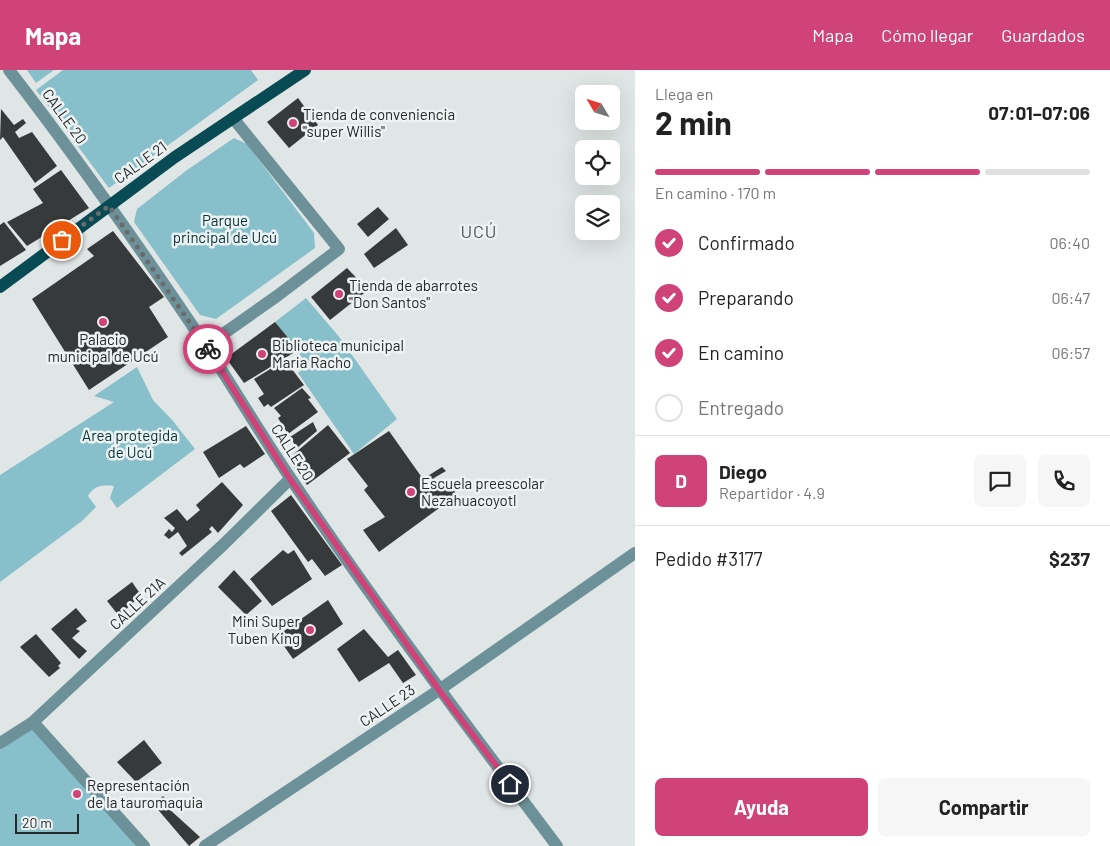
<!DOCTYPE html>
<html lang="es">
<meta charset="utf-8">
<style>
:root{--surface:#fff;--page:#f6f6f6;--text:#222;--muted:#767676;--line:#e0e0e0;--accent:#cf4379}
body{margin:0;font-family:Barlow,sans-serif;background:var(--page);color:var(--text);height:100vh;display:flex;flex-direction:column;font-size:19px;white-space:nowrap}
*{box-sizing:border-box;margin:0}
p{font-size:16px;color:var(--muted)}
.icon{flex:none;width:28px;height:28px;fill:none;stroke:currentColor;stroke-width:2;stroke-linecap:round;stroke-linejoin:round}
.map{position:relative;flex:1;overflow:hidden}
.side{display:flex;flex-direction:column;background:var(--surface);width:475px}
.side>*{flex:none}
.needle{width:32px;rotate:308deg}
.buttons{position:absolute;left:575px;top:15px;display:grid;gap:10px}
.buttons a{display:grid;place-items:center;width:45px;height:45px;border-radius:8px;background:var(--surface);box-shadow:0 5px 20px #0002;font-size:25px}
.scale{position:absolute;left:15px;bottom:12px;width:64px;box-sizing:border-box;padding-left:5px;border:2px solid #272929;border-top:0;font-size:14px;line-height:18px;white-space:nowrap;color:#272929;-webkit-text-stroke:4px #edf2f3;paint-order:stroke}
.pin{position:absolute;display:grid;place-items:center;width:42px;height:42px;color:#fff;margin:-21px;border:2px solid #fff;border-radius:50%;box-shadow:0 1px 5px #0007}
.courier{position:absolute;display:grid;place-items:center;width:50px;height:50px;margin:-25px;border:4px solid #cf4379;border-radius:50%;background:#fff;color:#222;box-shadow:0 1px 6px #0007}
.head em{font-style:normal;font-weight:700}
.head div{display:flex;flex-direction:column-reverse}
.head{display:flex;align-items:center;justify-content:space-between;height:85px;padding:0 20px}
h1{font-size:32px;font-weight:700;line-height:38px}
.bar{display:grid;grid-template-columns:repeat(4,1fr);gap:8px 5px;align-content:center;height:60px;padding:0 20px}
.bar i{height:6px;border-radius:4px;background:var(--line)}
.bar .selected{background:var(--accent)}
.bar p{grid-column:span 4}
.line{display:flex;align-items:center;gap:12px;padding:0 20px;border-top:1px solid var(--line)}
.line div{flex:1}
.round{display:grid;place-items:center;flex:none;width:52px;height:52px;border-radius:8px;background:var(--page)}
ol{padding:0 20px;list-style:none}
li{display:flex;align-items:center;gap:15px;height:55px}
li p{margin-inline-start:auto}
li .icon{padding:5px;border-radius:50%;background:var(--accent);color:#fff;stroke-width:4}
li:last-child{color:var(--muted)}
li i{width:28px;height:28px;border:2px solid var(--line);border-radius:50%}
.cta{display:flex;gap:10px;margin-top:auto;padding:10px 20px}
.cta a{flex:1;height:58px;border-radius:8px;background:var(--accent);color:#fff;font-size:20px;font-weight:700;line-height:58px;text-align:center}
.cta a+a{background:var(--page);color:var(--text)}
header{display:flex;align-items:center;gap:30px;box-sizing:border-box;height:70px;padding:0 25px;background:var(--accent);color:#fff}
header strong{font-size:24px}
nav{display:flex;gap:28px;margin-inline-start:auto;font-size:18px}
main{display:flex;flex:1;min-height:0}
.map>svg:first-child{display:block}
</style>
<header>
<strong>Mapa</strong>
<nav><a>Mapa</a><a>Cómo llegar</a><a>Guardados</a></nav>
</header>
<main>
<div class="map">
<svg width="635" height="776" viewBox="0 0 635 776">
<rect width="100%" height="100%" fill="#e0e5e5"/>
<g fill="#87c0ca">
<polygon points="27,0 54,0 36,13"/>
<polygon points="63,0 251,0 258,10 109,118 36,20"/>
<polygon points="234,68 247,74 314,163 315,178 216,249 200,245 134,152 137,139 187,100"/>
<polygon points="306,228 340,268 397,349 354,384 298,303 327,279 307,294 275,252"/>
<path d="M 137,297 L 153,330 L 173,351 L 195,379 L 117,438 L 110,428 L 114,416 C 103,415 94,415 88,426 L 96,437 L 82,451 L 0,512 L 0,405 L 114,332 L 94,326 Z"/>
<polygon points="33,658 139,776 0,776 0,679"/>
</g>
<g fill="#363a3a">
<polygon points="298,28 318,55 289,78 267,52"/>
<polygon points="1,39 14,55 23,49 26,53 15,62 19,68 32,62 57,96 35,113 3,67 0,70"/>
<polygon points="61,100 89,138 27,176 7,152 43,133 33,119"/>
<polygon points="378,137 389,149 368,167 357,154"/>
<polygon points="4,152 26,180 0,196 0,155"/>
<polygon points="396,158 408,175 374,198 364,184"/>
<polygon points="113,161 164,227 149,237 168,267 89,320 32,229 94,186 87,179"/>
<polygon points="347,198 368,220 330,250 311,227"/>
<polygon points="275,252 298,280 244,313 226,288"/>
<polygon points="285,290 304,315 271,337 268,334 264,337 258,328 264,324 254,309"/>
<polygon points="302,318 311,328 308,329 318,342 288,364 278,348 281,346 274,338"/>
<polygon points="313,352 317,361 297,378 290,367"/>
<polygon points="328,355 350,383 307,415 288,389"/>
<polygon points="246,356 265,384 244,398 240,394 219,408 203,382"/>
<polygon points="389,361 423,409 442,397 446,401 434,408 442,419 450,415 457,425 379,482 363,460 385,447 364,420 368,416 347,389"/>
<polygon points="222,412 243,435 218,463 212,456 209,459 212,462 182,486 179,483 187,476 178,462 169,469 164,465 169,459 172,462 175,458 164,448 177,439 187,451 200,440 196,435"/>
<polygon points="291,425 342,495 325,506 312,489 308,492 271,441"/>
<polygon points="283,480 288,484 294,480 312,509 272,536 250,509"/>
<polygon points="234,500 262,531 246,545 218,517"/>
<polygon points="132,512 141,525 119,546 107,531"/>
<polygon points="328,530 343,554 293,589 277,566"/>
<polygon points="76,538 87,551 76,559 80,561 72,568 87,581 79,589 51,559"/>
<polygon points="364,559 388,587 398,580 416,605 403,613 389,593 359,612 337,579"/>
<polygon points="36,564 61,593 58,596 60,598 49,607 20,577"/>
<polygon points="144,670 162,693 136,712 117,692"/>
<polygon points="163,726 170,733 168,738 200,767 189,776 154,735"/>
</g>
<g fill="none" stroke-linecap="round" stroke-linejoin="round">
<g stroke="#6d9198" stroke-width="12">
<path d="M 9,0 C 78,89 143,182 206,276 C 235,320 261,365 291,409 C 375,534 466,655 557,776"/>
<polyline points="206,276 277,226 339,179 233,48"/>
<polyline points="33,652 144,776"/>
<polyline points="0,673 33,652 224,474 290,409"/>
<polyline points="205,776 439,620 635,483"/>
</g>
<polyline stroke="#084b54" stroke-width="12" points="0,217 175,87 305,0"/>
</g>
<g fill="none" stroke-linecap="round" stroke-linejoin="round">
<polyline stroke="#686b6b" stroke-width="5" stroke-dasharray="0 9" points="62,170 109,136 208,279"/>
<polyline stroke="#cf4379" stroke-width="6" points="208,279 290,409 439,620 510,714"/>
</g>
<g fill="#cf4379" stroke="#edf2f3" stroke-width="2">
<circle cx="293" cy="53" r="5"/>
<circle cx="339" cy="224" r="5"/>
<circle cx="103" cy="252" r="5"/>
<circle cx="262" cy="284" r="5"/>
<circle cx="411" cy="422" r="5"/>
<circle cx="310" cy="560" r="5"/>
<circle cx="77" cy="724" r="5"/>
</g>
<g text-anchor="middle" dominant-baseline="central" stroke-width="5" stroke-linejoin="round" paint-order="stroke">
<g font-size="15" fill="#272929" stroke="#edf2f3" text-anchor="start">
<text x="303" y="44">Tienda de conveniencia<tspan x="303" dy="17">"super Willis"</tspan></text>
<text x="349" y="215">Tienda de abarrotes<tspan x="349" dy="17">"Don Santos"</tspan></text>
<text x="103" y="269" text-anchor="middle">Palacio<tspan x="103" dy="17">municipal de Ucú</tspan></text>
<text x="272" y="275">Biblioteca municipal<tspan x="272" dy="17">Maria Racho</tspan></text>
<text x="421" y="413">Escuela preescolar<tspan x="421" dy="17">Nezahuacoyotl</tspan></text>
<text x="300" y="551" text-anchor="end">Mini Super<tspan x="300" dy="17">Tuben King</tspan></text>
<text x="87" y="715">Representación<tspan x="87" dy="17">de la tauromaquia</tspan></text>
</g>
<g font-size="15" fill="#272929" stroke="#edf2f3">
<text transform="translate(65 46) rotate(54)">CALLE 20</text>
<text transform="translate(140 92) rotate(-36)">CALLE 21</text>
<text transform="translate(293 382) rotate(57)">CALLE 20</text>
<text transform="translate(137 533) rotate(-43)">CALLE 21A</text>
<text transform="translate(387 635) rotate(-34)">CALLE 23</text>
</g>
<g font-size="15" fill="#023239" stroke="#edf2f3">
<text x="225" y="150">Parque<tspan x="225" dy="17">principal de Ucú</tspan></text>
<text x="130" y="365">Area protegida<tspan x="130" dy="17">de Ucú</tspan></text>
</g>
<g font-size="18" letter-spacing="1" fill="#525657" stroke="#edf2f3">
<text x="479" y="161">UCÚ</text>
</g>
</g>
</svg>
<div class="buttons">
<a><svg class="needle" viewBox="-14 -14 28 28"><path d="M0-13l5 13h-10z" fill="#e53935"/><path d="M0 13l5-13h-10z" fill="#767676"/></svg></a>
<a><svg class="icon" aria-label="locate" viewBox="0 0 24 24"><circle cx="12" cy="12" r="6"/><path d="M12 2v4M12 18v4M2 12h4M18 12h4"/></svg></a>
<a><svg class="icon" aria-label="layers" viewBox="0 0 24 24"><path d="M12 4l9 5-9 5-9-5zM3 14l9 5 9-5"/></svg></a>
</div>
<div class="scale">20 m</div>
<div class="pin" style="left:62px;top:170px;background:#ea580c"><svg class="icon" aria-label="bag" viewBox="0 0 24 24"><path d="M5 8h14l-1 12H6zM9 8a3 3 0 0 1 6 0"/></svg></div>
<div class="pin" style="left:510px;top:714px;background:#1f2937"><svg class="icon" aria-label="home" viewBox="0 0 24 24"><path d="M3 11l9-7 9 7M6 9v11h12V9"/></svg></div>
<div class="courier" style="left:208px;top:279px"><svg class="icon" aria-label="bike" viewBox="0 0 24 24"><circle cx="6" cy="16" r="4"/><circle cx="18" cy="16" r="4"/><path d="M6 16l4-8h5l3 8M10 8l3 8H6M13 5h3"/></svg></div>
</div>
<section class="side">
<div class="head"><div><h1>2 min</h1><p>Llega en</p></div><em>07:01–07:06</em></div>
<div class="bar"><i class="selected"></i><i class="selected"></i><i class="selected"></i><i></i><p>En camino · 170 m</p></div>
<ol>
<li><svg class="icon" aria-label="check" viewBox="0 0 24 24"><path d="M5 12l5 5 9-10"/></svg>Confirmado<p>06:40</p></li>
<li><svg class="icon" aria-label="check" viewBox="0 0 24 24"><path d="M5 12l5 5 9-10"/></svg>Preparando<p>06:47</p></li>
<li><svg class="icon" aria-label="check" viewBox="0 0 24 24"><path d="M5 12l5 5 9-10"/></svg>En camino<p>06:57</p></li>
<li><i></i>Entregado</li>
</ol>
<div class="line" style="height:90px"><b class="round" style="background:var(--accent);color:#fff">D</b><div><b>Diego</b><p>Repartidor · 4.9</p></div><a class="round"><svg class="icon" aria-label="chat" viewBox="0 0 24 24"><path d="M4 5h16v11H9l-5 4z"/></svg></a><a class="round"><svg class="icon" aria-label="phone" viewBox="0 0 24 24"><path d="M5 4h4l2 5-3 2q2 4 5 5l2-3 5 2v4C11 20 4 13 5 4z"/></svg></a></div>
<div class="line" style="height:65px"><div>Pedido #3177</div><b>$237</b></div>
<div class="cta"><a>Ayuda</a><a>Compartir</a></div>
</section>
</main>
